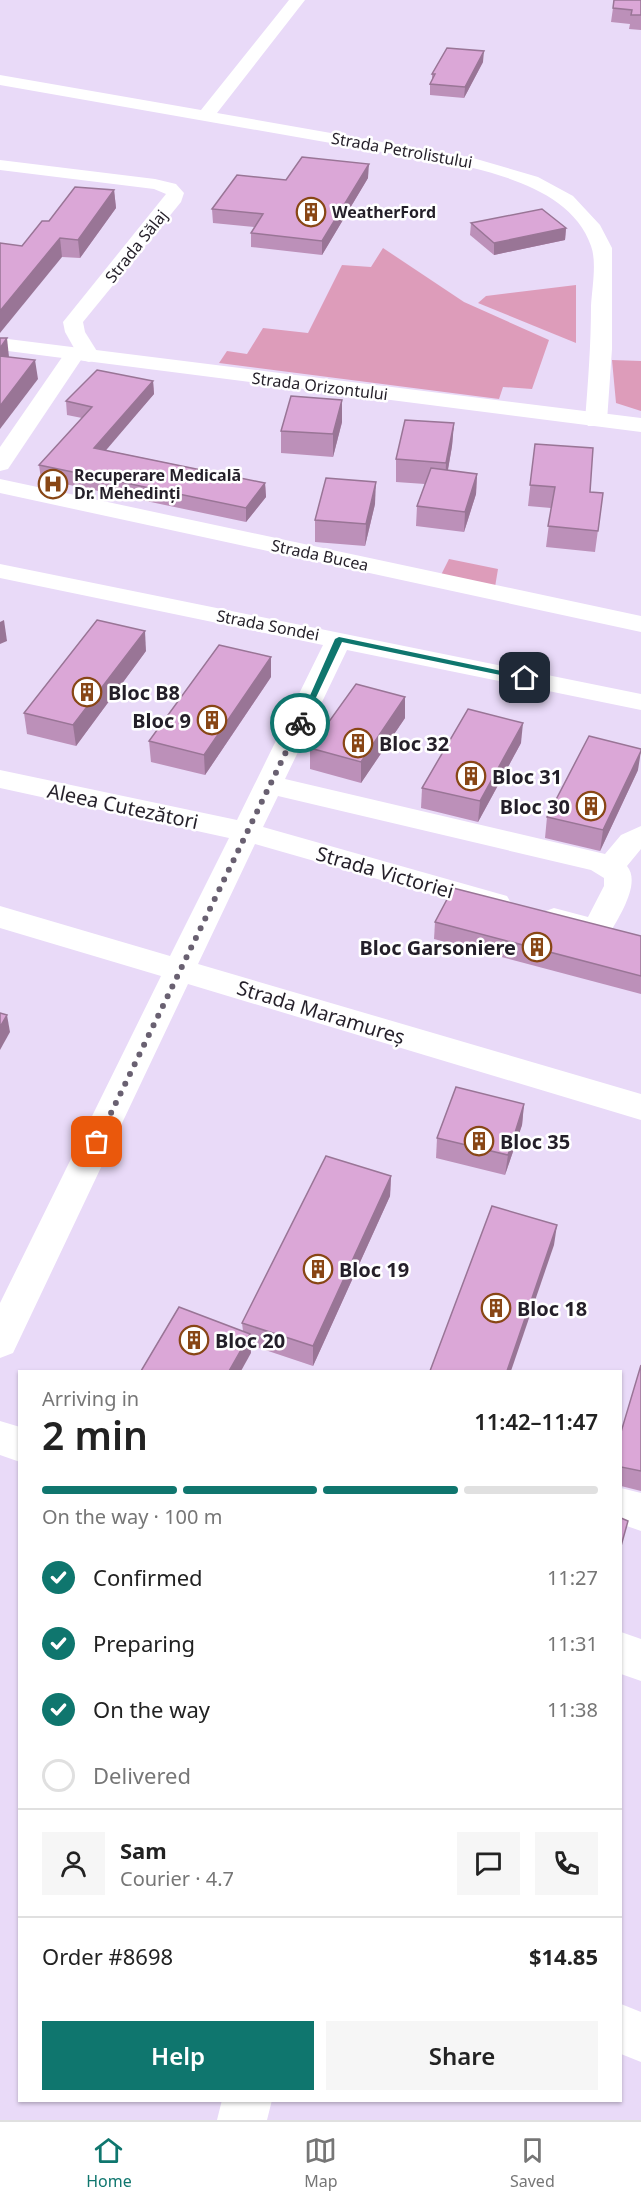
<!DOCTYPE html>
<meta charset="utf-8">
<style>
:root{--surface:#fff;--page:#f6f6f6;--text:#222;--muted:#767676;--line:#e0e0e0;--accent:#0f766e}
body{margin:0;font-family:"Noto Sans",sans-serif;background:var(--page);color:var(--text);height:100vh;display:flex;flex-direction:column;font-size:22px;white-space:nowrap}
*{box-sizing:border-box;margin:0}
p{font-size:20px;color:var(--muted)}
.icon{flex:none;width:33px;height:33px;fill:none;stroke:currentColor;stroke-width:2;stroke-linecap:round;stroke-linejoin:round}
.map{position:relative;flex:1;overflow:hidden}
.drawer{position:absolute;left:18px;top:1370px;width:604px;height:732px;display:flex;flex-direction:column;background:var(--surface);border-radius:0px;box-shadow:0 2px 4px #0004}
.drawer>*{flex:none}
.pin{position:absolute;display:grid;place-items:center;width:51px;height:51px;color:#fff;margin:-26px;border-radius:12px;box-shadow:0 3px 9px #0006}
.courier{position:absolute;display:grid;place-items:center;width:60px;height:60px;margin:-30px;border:4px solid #0f766e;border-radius:50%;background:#fff;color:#222;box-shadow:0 2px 8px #0007}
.overview em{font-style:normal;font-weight:600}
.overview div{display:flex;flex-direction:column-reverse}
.overview{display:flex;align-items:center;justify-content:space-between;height:102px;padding:0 24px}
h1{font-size:39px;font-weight:600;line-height:45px}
.bar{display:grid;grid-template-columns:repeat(4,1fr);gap:9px 6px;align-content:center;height:72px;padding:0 24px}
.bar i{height:8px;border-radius:4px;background:var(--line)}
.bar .on{background:var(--accent)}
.bar p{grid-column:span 4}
.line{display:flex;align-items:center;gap:15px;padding:0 24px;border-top:2px solid var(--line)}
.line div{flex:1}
.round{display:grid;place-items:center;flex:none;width:63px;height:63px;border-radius:0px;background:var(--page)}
ol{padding:0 24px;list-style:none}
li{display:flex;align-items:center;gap:18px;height:66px}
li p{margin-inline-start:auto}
li .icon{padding:6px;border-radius:50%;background:var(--accent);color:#fff;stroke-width:4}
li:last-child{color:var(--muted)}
li i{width:33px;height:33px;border:3px solid var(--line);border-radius:50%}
.action{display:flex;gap:12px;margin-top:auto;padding:12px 24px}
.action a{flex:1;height:69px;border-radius:0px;background:var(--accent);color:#fff;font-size:24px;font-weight:600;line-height:69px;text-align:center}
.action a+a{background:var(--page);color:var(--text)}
.tab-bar{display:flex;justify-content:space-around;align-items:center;height:84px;border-top:2px solid var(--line);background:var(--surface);font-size:16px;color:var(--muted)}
.tab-bar a{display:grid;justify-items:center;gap:3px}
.tab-bar .on{color:var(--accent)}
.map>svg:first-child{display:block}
</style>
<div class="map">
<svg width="641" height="2120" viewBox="0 0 641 2120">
<rect width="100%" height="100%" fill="#e9daf8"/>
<g fill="#dd9cba">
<polygon points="383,248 464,302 549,340 532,389 503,387 499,399 219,363 227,351 247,354 263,328 308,333 342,265 371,267"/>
<polygon points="576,285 576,343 478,303 486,296"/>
<polygon points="612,360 641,361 641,411 616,403"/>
<polygon points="449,559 498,569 495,587 441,575"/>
</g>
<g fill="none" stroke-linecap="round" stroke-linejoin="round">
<g fill="#fff" fill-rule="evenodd">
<path d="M 289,0 L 305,0 L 217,113 L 473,158 L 538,177 L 573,196 L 600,225 L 612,248 L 612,349 L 607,421 L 604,426 L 588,426 L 585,421 C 588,383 591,344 591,306 C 592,288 597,262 591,246 C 575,198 517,179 473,168 L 0,85 L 0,75 L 201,110 Z"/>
<polygon points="0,160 155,179 176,184 184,193 181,202 83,322 85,332 100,356 96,360 89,362 81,360 8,469 0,471 0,447 67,350 74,348 65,332 63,322 166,194 154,189 0,170"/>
<polygon points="0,479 641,616 641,632 0,493"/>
<path d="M 0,564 L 641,694 L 641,710 L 347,650 L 285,779 L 605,854 L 621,835 L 641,826 L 641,849 L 627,866 C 641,883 620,915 610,933 L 586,939 L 543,926 L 539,919 L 543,912 L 554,908 L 588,917 L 604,886 L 604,878 L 591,870 L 278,796 L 263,827 L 507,896 L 511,903 L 507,910 L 496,913 L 255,844 L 198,964 L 641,1094 L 641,1120 L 188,984 L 13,1353 L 0,1358 L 0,1303 L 161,976 L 0,928 L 0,906 L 170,956 L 229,838 L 0,788 L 0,770 L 237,820 L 323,645 L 0,578 Z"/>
<polygon points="0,1421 20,1427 20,1462 0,1455"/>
<polygon points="621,1488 641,1493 641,1531 621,1524"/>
<polygon points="621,1632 641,1639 641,1681 621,1674"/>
<polygon points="621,2004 641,2012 641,2062 621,2054"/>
<polygon points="222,2100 272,2100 267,2120 217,2120"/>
</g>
<polygon fill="#fff" fill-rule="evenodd" points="0,338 641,418 641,432 0,350"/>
</g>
<g fill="#bc90b9">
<polygon points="641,0 641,30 629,29 630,24 611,22 613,8"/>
<polygon points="483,62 464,98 430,95 430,84 432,81 432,74"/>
<polygon points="368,178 322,255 251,247 251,233 254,227 213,223 212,209 286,180"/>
<polygon points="114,190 116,208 80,258 62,257 22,246 49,221"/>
<polygon points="471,223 566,228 565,240 494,255 470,235"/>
<polygon points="153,381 154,394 105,450 265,483 266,497 246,522 41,479 39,465 82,418 67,415 66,401"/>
<polygon points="342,400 342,422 333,457 281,453 281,431"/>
<polygon points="454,423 452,446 448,470 477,474 476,494 464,532 416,526 417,506 425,484 396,482 396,459"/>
<polygon points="535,444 590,492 603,493 595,552 546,547 551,508 528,506"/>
<polygon points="375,504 365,546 315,542 315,520"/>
<polygon points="146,651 76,746 27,734 24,713"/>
<polygon points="271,677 205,775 151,762 149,741"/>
<polygon points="405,697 405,718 361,783 310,769 310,748"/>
<polygon points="521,743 478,822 421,808 422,788"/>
<polygon points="638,770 600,851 545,838 547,817"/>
<polygon points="435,922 641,936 641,994 434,939"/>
<polygon points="524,1104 522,1125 505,1175 436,1158 437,1138"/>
<polygon points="391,1176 390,1196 313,1366 250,1345 251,1353 243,1331 242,1323"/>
<polygon points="641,1365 641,1491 621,1486 621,1432"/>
</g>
<g fill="#997596">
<polygon points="484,51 483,62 464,98 465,87"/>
<polygon points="369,164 368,178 322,255 322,241"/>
<polygon points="114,190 116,208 80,258 78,240"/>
<polygon points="566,228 565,240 494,255 494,243"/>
<polygon points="60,238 62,257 0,333 0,311"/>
<polygon points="7,338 9,357 0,370 0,348"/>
<polygon points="35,360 38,379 0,429 0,406"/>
<polygon points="153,381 154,394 96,462 94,448"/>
<polygon points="342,400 342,422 333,457 333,434"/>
<polygon points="454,423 452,446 445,486 446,463"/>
<polygon points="477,474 476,494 464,532 465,512"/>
<polygon points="376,482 375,504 365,546 366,524"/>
<polygon points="265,483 266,497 246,522 246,508"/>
<polygon points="4,620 7,641 0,644 0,622"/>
<polygon points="145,631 146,651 76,746 73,725"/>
<polygon points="271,657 271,677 205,775 204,755"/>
<polygon points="405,697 405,718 361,783 361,762"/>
<polygon points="523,723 521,743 478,822 480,801"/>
<polygon points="641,751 638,770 600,851 603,830"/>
<polygon points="7,1015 10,1032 0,1050 0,1027"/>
<polygon points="524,1104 522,1125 505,1175 508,1155"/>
<polygon points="391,1176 390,1196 313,1366 313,1346"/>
<polygon points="557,1225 554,1245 511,1371 507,1371"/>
<polygon points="250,1334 251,1353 241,1371 229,1371"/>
</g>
<g fill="#dba7d7" stroke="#997596" stroke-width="1.5">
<polygon points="614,0 641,0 641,15 631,15 632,10 613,8"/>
<polygon points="447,48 484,51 465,87 430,84 435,74 432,74"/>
<polygon points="302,157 369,164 322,241 251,233 263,214 212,209 237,175 286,180"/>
<polygon points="75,187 114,190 78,240 60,238 0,311 0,243 22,246 42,221 49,221"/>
<polygon points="542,209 566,228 494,243 471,223"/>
<polygon points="0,338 7,338 0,348"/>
<polygon points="0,356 35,360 0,406"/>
<polygon points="97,370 153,381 94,448 265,483 246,508 39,465 92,407 66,401"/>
<polygon points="291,396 342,400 333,434 281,431"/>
<polygon points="405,420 454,423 446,463 396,459"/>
<polygon points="535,444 593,448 590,492 603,493 598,531 548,526 555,487 530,485"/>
<polygon points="431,468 477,474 465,512 417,506"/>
<polygon points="326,478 376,482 366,524 315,520"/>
<polygon points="97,620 145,631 73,725 24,713"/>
<polygon points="219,645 271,657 204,755 149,741"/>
<polygon points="356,684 405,697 361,762 310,748"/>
<polygon points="468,709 523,723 480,801 422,788"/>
<polygon points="589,736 641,749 641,751 603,830 547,817"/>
<polygon points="453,888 641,936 641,976 435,922"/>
<polygon points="0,1013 7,1015 0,1027"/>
<polygon points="456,1087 524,1104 508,1155 437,1138"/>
<polygon points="326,1156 391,1176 313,1346 242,1323"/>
<polygon points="492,1206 557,1225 507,1371 430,1371"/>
<polygon points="179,1307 250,1334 229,1371 141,1371"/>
<polygon points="641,1365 641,1471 621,1467 621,1432"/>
<polygon points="621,1518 628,1521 621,1546"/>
</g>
<polygon fill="#0f766e" points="339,637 525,676 529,678 525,680 342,642 304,723 297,725 335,639"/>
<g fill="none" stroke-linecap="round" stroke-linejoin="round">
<polyline stroke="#696071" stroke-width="6" stroke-dasharray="0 10.8" points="97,1142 300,723"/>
</g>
<defs>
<g id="building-ring" transform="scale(1.5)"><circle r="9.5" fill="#fff" stroke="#884615" stroke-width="1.5"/><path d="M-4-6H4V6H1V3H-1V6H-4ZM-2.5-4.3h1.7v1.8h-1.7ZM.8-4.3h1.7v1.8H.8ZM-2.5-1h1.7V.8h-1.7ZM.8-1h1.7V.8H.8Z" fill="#884615"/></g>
<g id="hospital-ring" transform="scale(1.5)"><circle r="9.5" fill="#fff" stroke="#884615" stroke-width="1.5"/><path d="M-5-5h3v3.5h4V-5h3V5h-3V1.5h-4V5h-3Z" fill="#884615"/></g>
</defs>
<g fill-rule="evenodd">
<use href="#building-ring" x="311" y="212"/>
<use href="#hospital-ring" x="53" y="484"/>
<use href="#building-ring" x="87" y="692"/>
<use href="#building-ring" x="212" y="720"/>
<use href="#building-ring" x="358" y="743"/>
<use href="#building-ring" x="471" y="776"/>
<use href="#building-ring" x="591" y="806"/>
<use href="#building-ring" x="537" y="947"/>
<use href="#building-ring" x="479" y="1141"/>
<use href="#building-ring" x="318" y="1269"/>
<use href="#building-ring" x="496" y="1308"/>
<use href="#building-ring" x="194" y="1340"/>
</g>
<g text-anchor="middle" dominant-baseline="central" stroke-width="5" stroke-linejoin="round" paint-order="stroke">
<g font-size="16" fill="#241f29" stroke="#fff">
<text transform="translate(402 150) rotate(10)">Strada Petrolistului</text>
<text transform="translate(136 246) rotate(-51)">Strada Sălaj</text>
<text transform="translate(320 386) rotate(7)">Strada Orizontului</text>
<text transform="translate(320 555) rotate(12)">Strada Bucea</text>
<text transform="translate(268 625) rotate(11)">Strada Sondei</text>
</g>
<g font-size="16" font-weight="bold" fill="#241f29" stroke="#fff" text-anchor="start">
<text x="332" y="212">WeatherFord</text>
<text x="74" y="475">Recuperare Medicală<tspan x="74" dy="18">Dr. Mehedinți</tspan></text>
</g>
<g font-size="20" font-weight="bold" fill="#241f29" stroke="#fff" text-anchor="start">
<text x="108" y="692">Bloc B8</text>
<text x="191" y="720" text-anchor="end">Bloc 9</text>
<text x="379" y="743">Bloc 32</text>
<text x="492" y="776">Bloc 31</text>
<text x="570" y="806" text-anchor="end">Bloc 30</text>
<text x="516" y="947" text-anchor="end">Bloc Garsoniere</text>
<text x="500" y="1141">Bloc 35</text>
<text x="339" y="1269">Bloc 19</text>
<text x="517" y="1308">Bloc 18</text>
<text x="215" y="1340">Bloc 20</text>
</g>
<g font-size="20" fill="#241f29" stroke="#fff">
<text transform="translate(123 806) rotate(12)">Aleea Cutezători</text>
<text transform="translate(385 872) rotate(16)">Strada Victoriei</text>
<text transform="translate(321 1012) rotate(17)">Strada Maramureș</text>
</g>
</g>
</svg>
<div class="pin" style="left:97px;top:1142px;background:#ea580c"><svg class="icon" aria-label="bag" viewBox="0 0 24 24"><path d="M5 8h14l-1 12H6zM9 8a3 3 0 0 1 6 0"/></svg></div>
<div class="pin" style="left:525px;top:678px;background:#1f2937"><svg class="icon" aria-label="home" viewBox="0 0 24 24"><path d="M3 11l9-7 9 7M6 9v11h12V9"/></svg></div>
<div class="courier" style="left:300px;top:723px"><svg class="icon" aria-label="bike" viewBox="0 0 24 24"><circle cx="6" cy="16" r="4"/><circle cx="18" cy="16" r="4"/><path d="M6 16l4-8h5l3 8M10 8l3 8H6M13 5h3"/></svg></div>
<section class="drawer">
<div class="overview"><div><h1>2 min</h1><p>Arriving in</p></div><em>11:42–11:47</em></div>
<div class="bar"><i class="on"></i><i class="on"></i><i class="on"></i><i></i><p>On the way · 100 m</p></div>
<ol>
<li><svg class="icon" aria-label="check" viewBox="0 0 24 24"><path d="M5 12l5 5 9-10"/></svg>Confirmed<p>11:27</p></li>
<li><svg class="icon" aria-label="check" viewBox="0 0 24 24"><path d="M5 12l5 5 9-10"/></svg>Preparing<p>11:31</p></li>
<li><svg class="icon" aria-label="check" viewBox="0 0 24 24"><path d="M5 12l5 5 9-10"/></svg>On the way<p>11:38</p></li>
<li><i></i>Delivered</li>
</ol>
<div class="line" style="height:108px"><a class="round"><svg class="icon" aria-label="person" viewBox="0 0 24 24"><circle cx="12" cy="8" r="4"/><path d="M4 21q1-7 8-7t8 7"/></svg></a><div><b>Sam</b><p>Courier · 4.7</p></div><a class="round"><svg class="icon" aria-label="chat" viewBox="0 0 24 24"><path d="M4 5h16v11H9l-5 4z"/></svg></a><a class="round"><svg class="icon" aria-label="phone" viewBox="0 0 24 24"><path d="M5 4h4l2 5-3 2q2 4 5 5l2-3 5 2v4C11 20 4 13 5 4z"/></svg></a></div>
<div class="line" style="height:78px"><div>Order #8698</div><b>$14.85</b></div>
<div class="action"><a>Help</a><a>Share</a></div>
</section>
</div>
<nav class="tab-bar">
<a class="on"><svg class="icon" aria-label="home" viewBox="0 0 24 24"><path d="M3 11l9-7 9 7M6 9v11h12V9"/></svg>Home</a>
<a><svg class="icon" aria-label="map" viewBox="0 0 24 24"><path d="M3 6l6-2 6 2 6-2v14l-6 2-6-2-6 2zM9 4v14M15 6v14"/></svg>Map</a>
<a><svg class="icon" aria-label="saved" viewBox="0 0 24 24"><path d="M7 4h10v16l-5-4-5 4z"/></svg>Saved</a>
</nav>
